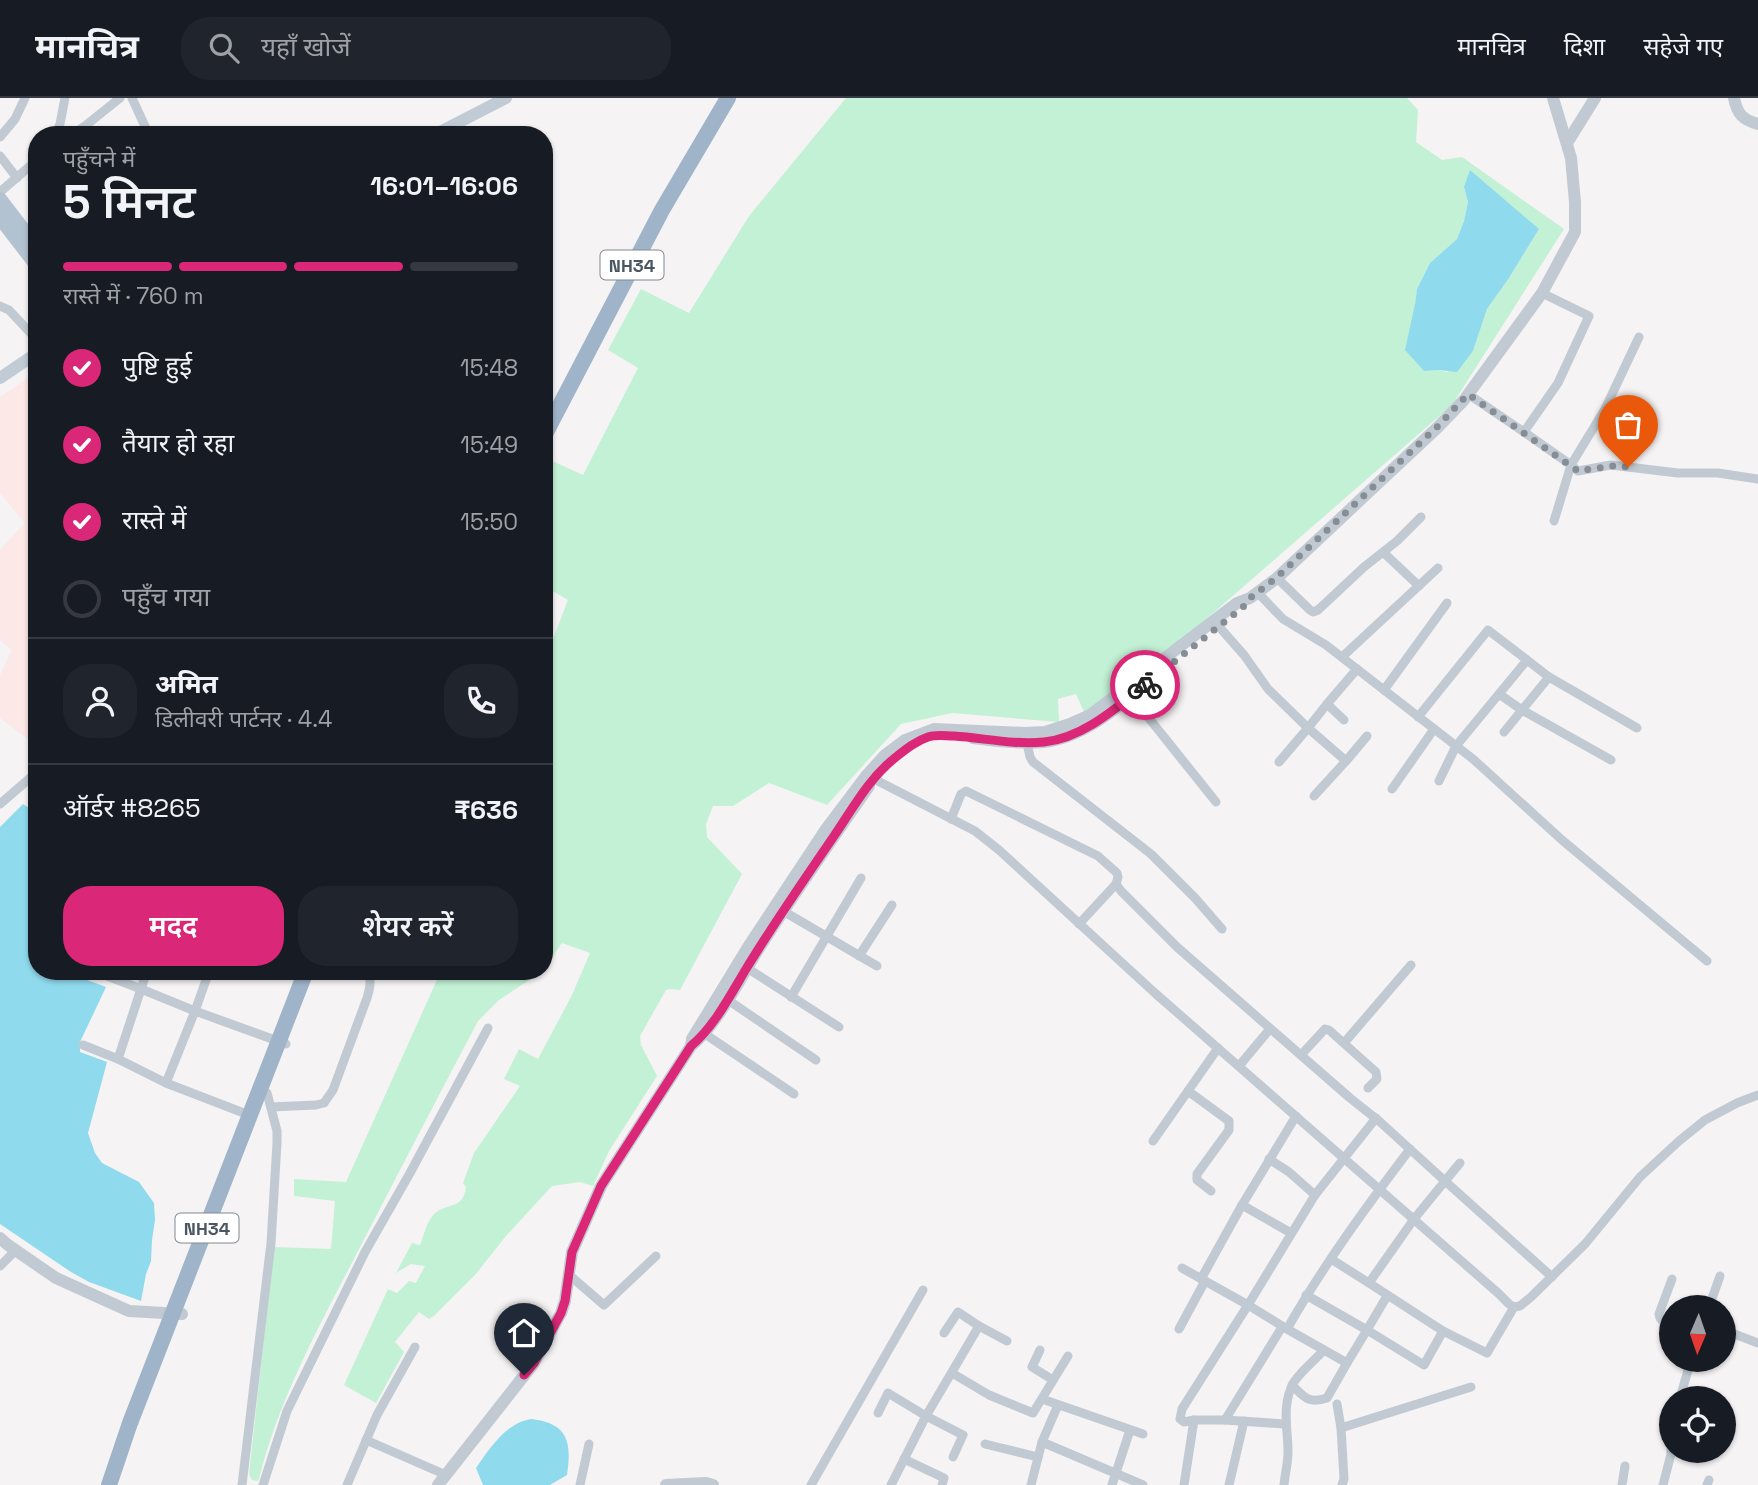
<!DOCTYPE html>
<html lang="hi">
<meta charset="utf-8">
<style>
:root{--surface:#171b24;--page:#20242c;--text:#f1f3f6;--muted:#9ea1a6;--line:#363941;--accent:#db2777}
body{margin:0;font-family:"Space Grotesk","Noto Sans Devanagari",sans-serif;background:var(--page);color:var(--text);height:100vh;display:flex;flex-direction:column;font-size:26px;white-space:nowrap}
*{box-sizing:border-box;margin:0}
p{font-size:23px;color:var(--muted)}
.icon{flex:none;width:38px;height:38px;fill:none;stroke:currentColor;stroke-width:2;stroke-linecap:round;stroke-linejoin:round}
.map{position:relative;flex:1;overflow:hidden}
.details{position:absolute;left:28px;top:28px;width:525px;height:854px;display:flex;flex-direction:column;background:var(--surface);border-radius:28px;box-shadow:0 2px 5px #0004}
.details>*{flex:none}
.needle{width:46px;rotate:182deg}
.fabs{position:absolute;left:1659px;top:1197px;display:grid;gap:14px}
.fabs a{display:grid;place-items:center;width:77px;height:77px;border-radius:50%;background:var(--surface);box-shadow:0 2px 5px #0004;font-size:35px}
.pin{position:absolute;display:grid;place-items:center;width:60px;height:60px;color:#fff;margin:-72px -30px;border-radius:50% 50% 50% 0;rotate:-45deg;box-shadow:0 0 7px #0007}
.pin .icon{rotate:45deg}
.courier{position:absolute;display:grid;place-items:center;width:70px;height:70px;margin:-35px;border:5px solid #db2777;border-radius:50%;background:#fff;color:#222;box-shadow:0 2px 9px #0007}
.head em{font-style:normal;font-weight:600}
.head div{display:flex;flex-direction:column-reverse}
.head{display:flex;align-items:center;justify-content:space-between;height:119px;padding:0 35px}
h1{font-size:46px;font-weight:600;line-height:52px}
.bar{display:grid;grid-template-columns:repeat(4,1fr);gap:10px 7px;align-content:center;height:84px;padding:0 35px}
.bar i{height:9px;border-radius:5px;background:var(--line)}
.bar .on{background:var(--accent)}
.bar p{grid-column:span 4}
.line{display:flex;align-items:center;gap:18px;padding:0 35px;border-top:2px solid var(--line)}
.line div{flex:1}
.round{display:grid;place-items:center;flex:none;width:74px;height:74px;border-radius:28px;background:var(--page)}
ol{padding:0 35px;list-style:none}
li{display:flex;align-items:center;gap:21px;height:77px}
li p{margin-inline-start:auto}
li .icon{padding:7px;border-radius:50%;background:var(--accent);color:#fff;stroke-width:4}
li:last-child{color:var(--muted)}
li i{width:38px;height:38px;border:4px solid var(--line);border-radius:50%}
.cta{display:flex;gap:14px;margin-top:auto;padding:14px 35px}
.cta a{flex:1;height:80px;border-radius:28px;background:var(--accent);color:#fff;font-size:28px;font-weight:600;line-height:80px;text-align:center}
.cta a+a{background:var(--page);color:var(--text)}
header{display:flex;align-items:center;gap:42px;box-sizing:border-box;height:98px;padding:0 35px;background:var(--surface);border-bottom:2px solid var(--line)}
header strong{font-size:33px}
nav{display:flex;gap:38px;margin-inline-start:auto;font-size:24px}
.search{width:490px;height:63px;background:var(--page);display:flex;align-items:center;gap:18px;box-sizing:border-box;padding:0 24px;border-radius:28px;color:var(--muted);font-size:26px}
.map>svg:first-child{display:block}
</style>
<header>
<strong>मानचित्र</strong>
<div class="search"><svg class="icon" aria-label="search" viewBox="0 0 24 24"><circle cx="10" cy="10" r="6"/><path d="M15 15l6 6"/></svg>यहाँ खोजें</div>
<nav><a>मानचित्र</a><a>दिशा</a><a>सहेजे गए</a></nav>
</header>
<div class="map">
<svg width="1758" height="1387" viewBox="0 0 1758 1387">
<rect width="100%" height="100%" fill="#f5f3f3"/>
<polygon fill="#fce8e6" points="37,274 37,648 0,620 0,578 12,552 0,542 0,452 25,425 0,395 0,299"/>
<g fill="#c3f1d5" fill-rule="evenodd">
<path d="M 846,0 L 1407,0 L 1418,12 L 1416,44 L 1442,62 L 1462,59 L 1564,131 L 1452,307 L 1166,556 L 1084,614 L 1076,596 L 1058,601 L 1059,624 L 952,615 L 901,626 L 827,707 L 769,685 L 733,708 L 713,708 L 706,726 L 707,739 L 742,776 L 680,892 L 670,891 L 666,892 L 640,938 L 641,947 L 657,978 L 609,1053 L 593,1088 L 580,1084 L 552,1088 L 506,1138 L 475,1177 L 435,1217 L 429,1221 L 419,1214 L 395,1244 L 404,1254 L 376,1305 L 344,1287 L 388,1191 L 397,1195 L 409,1183 L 416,1185 L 425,1168 L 411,1166 L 396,1175 L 412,1145 L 420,1147 C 424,1137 427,1123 434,1116 C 448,1104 463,1112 466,1089 L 463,1085 L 474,1055 L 520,988 L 504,981 L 519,951 L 538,961 L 572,897 L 590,855 L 562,845 L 544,871 L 544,564 L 568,502 L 544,488 L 544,374 L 550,362 L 583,377 L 638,270 L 608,252 L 641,191 L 689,215 L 749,118 ZM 1464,89 L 1539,131 L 1509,180 L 1487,211 L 1473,253 L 1447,274 L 1439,272 L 1424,273 L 1415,206 L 1417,191 L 1430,165 L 1457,141 L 1464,123 L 1468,104 Z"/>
<path d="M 441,873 L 543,873 L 499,902 L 478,923 C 437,1000 397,1078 357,1155 C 320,1226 278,1303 259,1381 L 257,1383 L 252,1382 L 249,1376 L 274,1149 L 331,1151 L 335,1103 L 294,1098 L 294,1081 L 346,1084 Z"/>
</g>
<g fill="#90daee">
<polygon points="1470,72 1539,131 1509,180 1487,211 1473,253 1457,274 1439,272 1424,273 1405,252 1415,206 1417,191 1430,165 1457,141 1464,123 1468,104 1464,89"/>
<polygon points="23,706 37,715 37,759 32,768 37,780 37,873 69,873 79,879 106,889 80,944 80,954 107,964 88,1035 95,1055 102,1065 139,1084 154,1105 155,1122 152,1142 151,1163 146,1176 141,1203 89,1184 71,1174 0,1126 0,729"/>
<path d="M 531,1321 C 568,1325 572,1344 567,1377 L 550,1387 L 483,1387 L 476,1370 C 490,1350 506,1325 531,1321 Z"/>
</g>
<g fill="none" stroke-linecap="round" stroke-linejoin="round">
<g stroke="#c1cad2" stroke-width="9">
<polyline points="132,0 149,37"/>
<polyline points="55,37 60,26 65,0"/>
<polyline points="71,37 85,28 120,0"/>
<polyline points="0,39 15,21 25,0"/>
<polyline points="0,58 17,80"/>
<polyline points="0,94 37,62"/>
<polyline points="0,208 9,212 37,242"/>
<polyline points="1468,296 1524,334 1558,285 1589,218 1542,195"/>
<polyline points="1524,334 1571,367 1605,311 1639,239"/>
<polyline points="1554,423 1571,367 1578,373 1611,367 1678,375 1718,375 1758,381"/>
<polyline points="1384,455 1419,488"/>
<polyline points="1277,480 1310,512 1313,514 1318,512 1364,469 1397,443 1421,419"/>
<polyline points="1258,495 1283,521 1326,547 1473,661 1562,742 1707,863"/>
<polyline points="1214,523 1244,557 1268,591 1308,630 1327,606"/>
<polyline points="1342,559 1438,470"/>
<polyline points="1549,579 1522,612 1611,662"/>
<polyline points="1384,592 1447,505"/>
<polyline points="1128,594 1216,704"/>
<polyline points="1499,596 1522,612 1504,634"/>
<polyline points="1418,619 1488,532 1527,562"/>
<polyline points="1344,622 1327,606 1357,571"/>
<polyline points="1026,640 1030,659 1033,664 1151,756 1195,800 1222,831"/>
<polyline points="1279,664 1308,630 1346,663 1367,638"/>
<polyline points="866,678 874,681 975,733 999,752 1156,896 1498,1195 1509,1206 1514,1209 1520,1208 1531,1199 1585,1146 1640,1079 1679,1043 1705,1022 1737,1005 1758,997"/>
<polyline points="1439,683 1456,648 1527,562 1549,579 1637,630"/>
<polyline points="1392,691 1434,631"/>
<polyline points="1314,698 1346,663"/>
<polyline points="0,706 37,674"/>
<polyline points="951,721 961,696 966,693 1098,758 1117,775 1118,779 1116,786 1121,793 1177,849 1350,1000 1379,1023 1445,1083 1414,1121 1369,1185 1443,1233 1487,1255 1514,1209"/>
<polyline points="37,773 37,776"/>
<polyline points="783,813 877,868"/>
<polyline points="1079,826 1116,786"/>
<polyline points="859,858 892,807"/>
<polyline points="747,870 839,929"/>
<polyline points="94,873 141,891 147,873"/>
<polyline points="206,882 195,913 141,891 118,961 166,985 195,913 286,946"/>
<polyline points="791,899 861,780"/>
<polyline points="728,902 816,962"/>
<polyline points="699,932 794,996"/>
<polyline points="1344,945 1411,867"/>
<polyline points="83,947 118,961"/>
<polyline points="1301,957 1325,931 1329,932 1376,974 1377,981 1368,990"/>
<polyline points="1239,968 1270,931"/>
<polyline points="166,985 249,1017"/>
<polyline points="1188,993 1229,1023 1229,1032 1197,1076 1197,1082 1211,1093"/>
<path d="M 271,1009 L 316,1007 L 324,1005 L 333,992 L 367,900 C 370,890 372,882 367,873"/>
<polyline points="1153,1043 1218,950"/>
<polyline points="1269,1061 1289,1074 1315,1097"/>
<polyline points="1460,1065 1445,1083 1552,1179"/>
<polyline points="1242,1107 1291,1135"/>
<polyline points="1331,1161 1369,1185"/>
<polyline points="0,1168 16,1152"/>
<polyline points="1182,1170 1248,1207 1182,1311 1180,1321 1184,1324 1194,1322 1184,1387"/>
<polyline points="568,1176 604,1207 656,1158"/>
<polyline points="1201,1181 1242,1107 1296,1018"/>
<path d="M 1306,1197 L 1367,1232 L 1347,1265 L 1287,1231 C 1323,1168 1366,1109 1410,1051"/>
<polyline points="1387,1198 1367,1232 1424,1267 1443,1233"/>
<polyline points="1709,1209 1720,1178"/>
<path d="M 1671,1226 C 1664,1224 1660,1223 1659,1216 L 1672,1181"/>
<polyline points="979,1228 1007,1243"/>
<polyline points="1282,1229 1225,1322 1285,1326"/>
<polyline points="1179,1231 1205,1183"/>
<polyline points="1287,1231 1248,1207 1315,1097 1376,1020"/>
<polyline points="1724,1232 1758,1245"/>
<polyline points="1040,1252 1032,1269 1053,1282"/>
<polyline points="952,1275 989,1297 1033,1315 1068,1258"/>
<path d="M 1292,1287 C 1305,1300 1309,1306 1327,1300 L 1347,1265"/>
<polyline points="1680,1300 1691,1262"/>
<polyline points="1042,1301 1143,1336"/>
<polyline points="1337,1306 1341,1330 1344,1381 1342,1387"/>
<polyline points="1058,1307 1042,1344 1143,1387"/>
<polyline points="878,1315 888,1295 926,1318 963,1337 953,1359"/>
<polyline points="1194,1322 1225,1322"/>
<polyline points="1341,1330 1471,1289"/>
<polyline points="366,1342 446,1377"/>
<polyline points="985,1346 1038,1359"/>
<polyline points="904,1361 944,1380 942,1387"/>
<polyline points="242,1387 271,1145 277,1045 277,1033 267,995"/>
<polyline points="263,1387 287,1313 365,1154 410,1075 488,930"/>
<polyline points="347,1387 377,1317 415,1249"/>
<polyline points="580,1387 589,1346"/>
<polyline points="811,1387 923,1192"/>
<polyline points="891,1387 926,1318 979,1228 958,1214 944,1235"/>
<polyline points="1031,1387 1042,1344"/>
<polyline points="1112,1387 1130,1332"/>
<polyline points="1229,1387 1244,1323"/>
<path d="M 1284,1387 C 1285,1376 1288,1365 1288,1354 C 1288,1331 1281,1306 1294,1284 C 1302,1272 1314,1263 1324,1252"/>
<polyline points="1622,1387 1625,1368"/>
<polyline points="1663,1387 1671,1356 1671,1344"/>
<polyline points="1707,1387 1709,1382"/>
</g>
<g stroke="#c1cad2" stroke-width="12">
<path d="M 1734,0 C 1737,16 1743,22 1758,26"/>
<polyline points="1567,45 1595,0"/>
<path d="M 973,640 C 996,643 1020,646 1043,644 C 1086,640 1126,602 1159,576"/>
<polyline points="691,948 692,941 750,846 826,731 866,678 885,657 905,642 934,631 1025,635 1045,634 1070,626 1090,617 1237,505 1250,500 1277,480 1438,329 1464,302 1542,195 1575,134 1575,104 1571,60 1553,0"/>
<polyline points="0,1140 8,1147 56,1180 129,1213 182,1216"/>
<path d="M 438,1387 L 534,1265 L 561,1215 L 565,1203 L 572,1154 L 601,1088 L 691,948 C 718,926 742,877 761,847 C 796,793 832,741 869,688"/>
<polyline points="666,1387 706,1385 713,1387"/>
</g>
<g stroke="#c1cbd6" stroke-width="12">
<polyline points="434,37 506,0"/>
<polyline points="0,280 37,255"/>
</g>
<g stroke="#b3c2d1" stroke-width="14">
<polyline points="0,101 37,149"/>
<polyline points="0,120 37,168"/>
</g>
<g stroke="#9fb4c9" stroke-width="16">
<polyline points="544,338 662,112 728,0"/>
<polyline points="109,1387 130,1325 306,873"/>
</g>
</g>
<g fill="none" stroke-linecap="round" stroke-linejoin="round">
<polyline stroke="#868d94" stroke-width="7" stroke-dasharray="0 12.6" points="1145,587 1243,509 1250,500 1276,480 1438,328 1468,296 1578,373 1611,368 1628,369"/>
<path stroke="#db2777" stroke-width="9" d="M 524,1277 L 534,1265 L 561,1215 L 565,1203 L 572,1154 L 601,1088 L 691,948 C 714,929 731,896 746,871 C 774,825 804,782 834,738 C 853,710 870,679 896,659 C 906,651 916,643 928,639 C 936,636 946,638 954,638 C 984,640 1014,647 1044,644 C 1083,640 1116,610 1145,587"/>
</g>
<g text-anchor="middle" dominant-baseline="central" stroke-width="5" stroke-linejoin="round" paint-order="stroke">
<g fill="#fff" stroke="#808990" stroke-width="2">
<rect x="600.5" y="152.5" width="63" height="29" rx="5"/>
<rect x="175.5" y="1115.5" width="63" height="29" rx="5"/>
</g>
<g font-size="18" font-weight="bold" fill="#4a5661">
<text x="632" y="167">NH34</text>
<text x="207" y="1130">NH34</text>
</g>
</g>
</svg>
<div class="fabs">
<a><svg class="needle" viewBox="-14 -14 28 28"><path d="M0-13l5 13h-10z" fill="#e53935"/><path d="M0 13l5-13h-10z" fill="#9ea1a6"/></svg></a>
<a><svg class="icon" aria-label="locate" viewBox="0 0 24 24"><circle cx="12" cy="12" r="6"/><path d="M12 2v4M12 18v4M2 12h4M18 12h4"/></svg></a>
</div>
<div class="pin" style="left:1628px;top:369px;background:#ea580c"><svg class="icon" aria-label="bag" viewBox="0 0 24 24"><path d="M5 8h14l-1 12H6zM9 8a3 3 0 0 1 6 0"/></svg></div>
<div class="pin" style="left:524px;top:1277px;background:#1f2937"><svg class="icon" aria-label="home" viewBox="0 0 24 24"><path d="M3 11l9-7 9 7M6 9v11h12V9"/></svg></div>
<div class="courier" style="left:1145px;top:587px"><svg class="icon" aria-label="bike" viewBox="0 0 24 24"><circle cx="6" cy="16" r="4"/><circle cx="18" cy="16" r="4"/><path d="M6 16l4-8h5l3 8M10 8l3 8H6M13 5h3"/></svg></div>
<section class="details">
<div class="head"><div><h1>5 मिनट</h1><p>पहुँचने में</p></div><em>16:01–16:06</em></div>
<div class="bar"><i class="on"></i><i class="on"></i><i class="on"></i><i></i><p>रास्ते में · 760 m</p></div>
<ol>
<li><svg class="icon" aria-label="check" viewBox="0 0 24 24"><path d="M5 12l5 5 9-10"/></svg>पुष्टि हुई<p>15:48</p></li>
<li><svg class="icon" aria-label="check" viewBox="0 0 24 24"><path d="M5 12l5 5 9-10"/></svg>तैयार हो रहा<p>15:49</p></li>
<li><svg class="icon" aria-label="check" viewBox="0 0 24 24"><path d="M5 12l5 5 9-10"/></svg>रास्ते में<p>15:50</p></li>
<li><i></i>पहुँच गया</li>
</ol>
<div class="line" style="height:126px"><a class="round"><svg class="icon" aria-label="person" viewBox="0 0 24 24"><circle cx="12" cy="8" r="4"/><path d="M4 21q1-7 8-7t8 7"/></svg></a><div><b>अमित</b><p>डिलीवरी पार्टनर · 4.4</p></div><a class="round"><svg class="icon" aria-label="phone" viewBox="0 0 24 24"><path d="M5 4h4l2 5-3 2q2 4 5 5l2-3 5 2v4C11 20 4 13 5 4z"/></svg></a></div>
<div class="line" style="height:91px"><div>ऑर्डर #8265</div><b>₹636</b></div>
<div class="cta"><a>मदद</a><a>शेयर करें</a></div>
</section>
</div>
